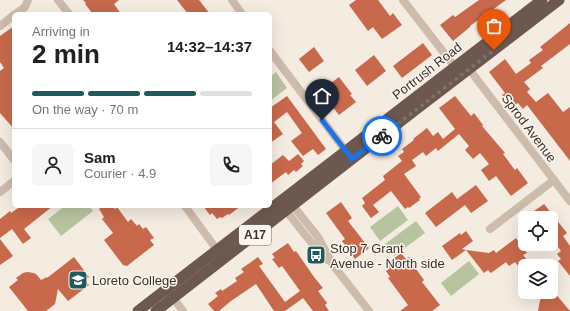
<!DOCTYPE html>
<meta charset="utf-8">
<style>
:root{--surface:#fff;--page:#f6f6f6;--text:#202124;--muted:#757577;--line:#e0e0e0;--accent:#1f5a5e}
body{margin:0;font-family:Arial,sans-serif;background:var(--page);color:var(--text);height:100vh;display:flex;flex-direction:column;font-size:15px;white-space:nowrap}
*{box-sizing:border-box;margin:0}
p{font-size:13px;color:var(--muted)}
.icon{flex:none;width:22px;height:22px;fill:none;stroke:currentColor;stroke-width:2;stroke-linecap:round;stroke-linejoin:round}
.map{position:relative;flex:1;overflow:hidden}
.sheet{position:absolute;left:12px;top:12px;width:260px;height:196px;display:flex;flex-direction:column;background:var(--surface);border-radius:6px;box-shadow:0 4px 16px #0002}
.sheet>*{flex:none}
.buttons{position:absolute;left:518px;top:211px;display:grid;gap:8px}
.buttons a{display:grid;place-items:center;width:40px;height:40px;border-radius:6px;background:var(--surface);box-shadow:0 4px 16px #0002;font-size:20px}
.pin{position:absolute;display:grid;place-items:center;width:34px;height:34px;color:#fff;margin:-41px -17px;border-radius:50% 50% 50% 0;rotate:-45deg;box-shadow:0 0 4px #0007}
.pin .icon{rotate:45deg}
.courier{position:absolute;display:grid;place-items:center;width:40px;height:40px;margin:-20px;border:3px solid #1a73e8;border-radius:50%;background:#fff;color:#222;box-shadow:0 1px 5px #0007}
.summary em{font-style:normal;font-weight:600}
.summary div{display:flex;flex-direction:column-reverse}
.summary{display:flex;align-items:center;justify-content:space-between;height:68px;padding:0 20px}
h1{font-size:26px;font-weight:600;line-height:30px}
.bar{display:grid;grid-template-columns:repeat(4,1fr);gap:6px 4px;align-content:center;height:48px;padding:0 20px}
.bar i{height:5px;border-radius:3px;background:var(--line)}
.bar .active{background:var(--accent)}
.bar p{grid-column:span 4}
.line{display:flex;align-items:center;gap:10px;padding:0 20px;border-top:1px solid var(--line)}
.line div{flex:1}
.round{display:grid;place-items:center;flex:none;width:42px;height:42px;border-radius:6px;background:var(--page)}
.map>svg:first-child{display:block}
</style>
<div class="map">
<svg width="570" height="311" viewBox="0 0 570 311">
<rect width="100%" height="100%" fill="#f4ebe1"/>
<g fill="#b8c4a0">
<polygon points="276,72 287,88 270,101 270,77"/>
<polygon points="65,206 89,206 93,211 61,236 48,219"/>
<polygon points="398,206 408,220 380,241 370,227"/>
<polygon points="416,221 425,233 394,256 385,244"/>
<polygon points="469,261 479,274 451,296 441,283"/>
</g>
<g fill="#c8694b">
<polygon points="83,0 119,0 114,4 121,14 93,14 85,4 86,3"/>
<polygon points="177,0 199,0 210,14 188,14"/>
<polygon points="356,0 378,0 390,16 393,13 402,25 382,39 373,27 368,31 349,5"/>
<polygon points="479,0 506,0 470,26 470,27 453,41 440,25 453,15 455,17"/>
<polygon points="570,23 570,44 541,66 543,68 524,82 530,89 527,92 536,102 548,93 563,112 570,107 570,161 527,105 523,109 518,103 512,107 502,95 505,93 489,72 505,59 516,74 531,63 529,60 543,50 540,47"/>
<polygon points="14,26 14,129 0,113 0,71 4,68 0,62 0,36"/>
<polygon points="423,43 432,55 402,78 393,66"/>
<polygon points="314,47 324,61 309,72 299,59"/>
<polygon points="374,55 386,71 367,86 355,70"/>
<polygon points="339,77 352,94 350,95 356,102 339,115 321,92 319,94 314,88 320,83 324,88"/>
<polygon points="287,96 326,149 318,155 313,149 303,156 291,141 302,133 287,112 274,122 283,134 270,143 270,108"/>
<polygon points="455,96 471,116 474,113 483,125 482,126 505,153 503,154 515,170 517,168 528,183 511,196 496,176 489,181 481,170 489,164 480,153 473,159 465,150 469,146 459,134 438,151 436,148 426,156 423,152 412,160 416,166 404,174 421,197 419,199 420,200 409,208 408,207 405,209 391,191 373,205 379,212 371,218 362,206 365,203 362,198 385,180 383,176 402,161 398,156 404,152 402,149 414,140 413,139 427,128 433,136 438,132 443,139 455,129 439,108"/>
<polygon points="298,154 304,161 301,164 303,166 296,172 294,170 288,175 286,172 270,184 270,165 283,155 289,161"/>
<polygon points="476,185 488,201 471,213 465,205 436,227 425,213 452,192 457,199"/>
<polygon points="341,202 352,218 348,221 369,248 355,259 342,241 345,239 326,213"/>
<polygon points="544,204 567,233 563,236 570,246 570,276 558,261 561,259 557,254 561,251 551,237 551,218 524,218"/>
<polygon points="21,206 53,206 24,229 31,238 23,244 12,229 0,238 0,219 10,211 11,213"/>
<polygon points="103,206 112,206 115,209 117,207 128,222 131,219 137,226 139,224 143,229 146,227 154,238 150,240 154,245 127,266 123,265 104,240 113,233 102,219 104,217 99,209"/>
<polygon points="203,206 241,206 229,215 228,214 222,218 220,217 217,219 212,213 210,215"/>
<polygon points="466,231 473,241 462,249 466,250 452,260 442,246 460,233 461,235"/>
<polygon points="516,238 527,253 523,255 529,262 520,269 515,262 509,266 506,262 491,273 488,270 484,273 466,250 489,253 494,250 496,253"/>
<polygon points="0,239 13,256 0,265"/>
<polygon points="288,243 294,252 296,251 314,277 323,288 318,291 327,303 325,305 329,311 313,311 303,298 285,311 274,311 256,284 231,301 219,311 214,311 208,304 218,296 215,293 221,289 222,291 237,281 235,278 244,272 241,269 258,257 263,264 259,266 285,302 300,291 282,266 279,268 272,259 275,258 272,254"/>
<polygon points="401,253 406,259 409,257 417,267 416,269 424,280 422,282 440,305 432,311 400,311 408,305 388,278 390,277 386,271 390,268 387,264"/>
<polygon points="74,257 89,277 85,280 89,285 68,301 58,289 55,304 46,311 28,311 9,287 18,280 16,278 23,273 27,272 34,273 37,275 41,280 47,277 47,278"/>
<polygon points="554,292 570,311 538,311 540,300 548,294 550,296"/>
</g>
<g fill="none" stroke-linecap="round" stroke-linejoin="round">
<g stroke="#cdbbac" stroke-width="8">
<polyline points="58,0 69,14"/>
<polyline points="232,0 242,14"/>
<polyline points="403,0 455,67"/>
<polyline points="16,14 25,7 28,0"/>
<polyline points="0,26 14,15"/>
<polyline points="270,51 348,154"/>
<polyline points="469,69 570,201"/>
<polyline points="0,142 14,160"/>
<polyline points="0,192 14,181"/>
<polyline points="290,202 318,237 333,265 369,311"/>
<polyline points="185,206 220,254"/>
<path d="M 283,207 C 298,225 311,245 328,260"/>
<polyline points="490,229 554,180"/>
<polyline points="170,294 183,311"/>
</g>
<g stroke="#6c584f" stroke-width="11">
<polyline points="138,311 542,0"/>
<polyline points="156,311 414,111 559,0"/>
</g>
</g>
<g fill="none" stroke-linecap="round" stroke-linejoin="round">
<polyline stroke="#7c716b" stroke-width="4" stroke-dasharray="0 7.2" points="382,136 494,50"/>
<polyline stroke="#1a73e8" stroke-width="5" points="322,120 352,159 382,136"/>
</g>
<defs>
<g id="bus-square" transform="scale(1)"><rect x="-9" y="-9" width="18" height="18" rx="4" fill="#1f5a5e" stroke="#fbf5ee"/><path d="M-5-6H5V4H4V6H2V4H-2V6H-4V4H-5ZM-3.5-4V0h7V-4ZM-3.5 1.2v1.5H-2V1.2ZM2 1.2v1.5H3.5V1.2Z" fill="#fff"/></g>
<g id="university-square" transform="scale(1)"><rect x="-9" y="-9" width="18" height="18" rx="4" fill="#1f5a5e" stroke="#fbf5ee"/><path d="M0-5L7-2L0 1L-7-2ZM-4 1L0 2.5L4 1V4Q0 6-4 4Z" fill="#fff"/></g>
</defs>
<g fill-rule="evenodd">
<use href="#bus-square" x="316" y="255"/>
<use href="#university-square" x="78" y="280"/>
</g>
<g text-anchor="middle" dominant-baseline="central" stroke-width="3" stroke-linejoin="round" paint-order="stroke">
<rect fill="#fbf5ee" stroke="#756b66" stroke-width="1" x="239" y="225" width="32" height="20" rx="3"/>
<g font-size="12" font-weight="bold" fill="#3b302b">
<text x="255" y="235">A17</text>
</g>
<g font-size="13" fill="#3b302b" stroke="#fbf5ee">
<text transform="translate(427 71) rotate(-38)">Portrush Road</text>
<text transform="translate(529 128) rotate(53)">Sprod Avenue</text>
</g>
<g font-size="13" fill="#3b302b" stroke="#fbf5ee" text-anchor="start">
<text x="330" y="248">Stop 7 Grant<tspan x="330" dy="15">Avenue - North side</tspan></text>
<text x="92" y="280">Loreto College</text>
</g>
</g>
</svg>
<div class="buttons">
<a><svg class="icon" aria-label="locate" viewBox="0 0 24 24"><circle cx="12" cy="12" r="6"/><path d="M12 2v4M12 18v4M2 12h4M18 12h4"/></svg></a>
<a><svg class="icon" aria-label="layers" viewBox="0 0 24 24"><path d="M12 4l9 5-9 5-9-5zM3 14l9 5 9-5"/></svg></a>
</div>
<div class="pin" style="left:494px;top:50px;background:#ea580c"><svg class="icon" aria-label="bag" viewBox="0 0 24 24"><path d="M5 8h14l-1 12H6zM9 8a3 3 0 0 1 6 0"/></svg></div>
<div class="pin" style="left:322px;top:120px;background:#1f2937"><svg class="icon" aria-label="home" viewBox="0 0 24 24"><path d="M3 11l9-7 9 7M6 9v11h12V9"/></svg></div>
<div class="courier" style="left:382px;top:136px"><svg class="icon" aria-label="bike" viewBox="0 0 24 24"><circle cx="6" cy="16" r="4"/><circle cx="18" cy="16" r="4"/><path d="M6 16l4-8h5l3 8M10 8l3 8H6M13 5h3"/></svg></div>
<section class="sheet">
<div class="summary"><div><h1>2 min</h1><p>Arriving in</p></div><em>14:32–14:37</em></div>
<div class="bar"><i class="active"></i><i class="active"></i><i class="active"></i><i></i><p>On the way · 70 m</p></div>
<div class="line" style="height:72px"><a class="round"><svg class="icon" aria-label="person" viewBox="0 0 24 24"><circle cx="12" cy="8" r="4"/><path d="M4 21q1-7 8-7t8 7"/></svg></a><div><b>Sam</b><p>Courier · 4.9</p></div><a class="round"><svg class="icon" aria-label="phone" viewBox="0 0 24 24"><path d="M5 4h4l2 5-3 2q2 4 5 5l2-3 5 2v4C11 20 4 13 5 4z"/></svg></a></div>
</section>
</div>
